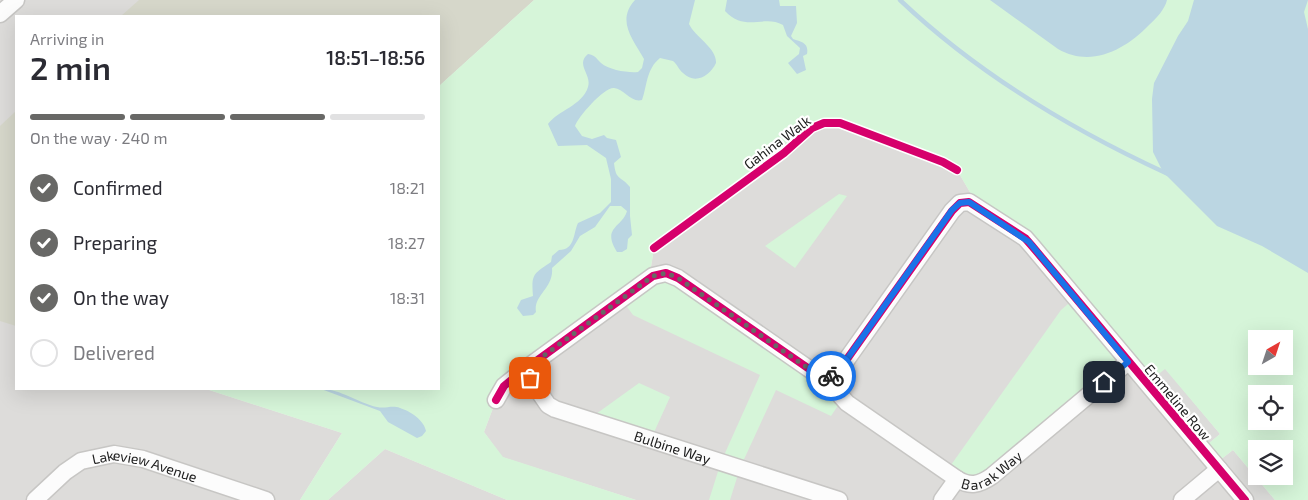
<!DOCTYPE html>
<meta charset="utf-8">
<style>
:root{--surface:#fff;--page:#f2f2f3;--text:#2b2b33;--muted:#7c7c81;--line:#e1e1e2;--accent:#686866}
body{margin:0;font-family:"Exo 2",sans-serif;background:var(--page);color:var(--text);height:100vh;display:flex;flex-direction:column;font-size:19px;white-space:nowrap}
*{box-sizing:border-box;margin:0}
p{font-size:16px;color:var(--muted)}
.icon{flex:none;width:28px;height:28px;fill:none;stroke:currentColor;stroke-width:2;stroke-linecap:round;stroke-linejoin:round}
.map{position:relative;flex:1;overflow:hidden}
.drawer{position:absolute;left:15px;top:15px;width:425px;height:375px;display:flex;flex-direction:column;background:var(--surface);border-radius:0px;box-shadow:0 5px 20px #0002}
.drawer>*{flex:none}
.needle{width:32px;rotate:39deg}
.tools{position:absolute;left:1248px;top:330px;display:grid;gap:10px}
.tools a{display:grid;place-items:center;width:45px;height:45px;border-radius:0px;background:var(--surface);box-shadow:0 5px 20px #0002;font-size:25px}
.pin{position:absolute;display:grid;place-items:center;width:42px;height:42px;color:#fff;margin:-21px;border-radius:10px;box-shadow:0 2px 8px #0006}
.courier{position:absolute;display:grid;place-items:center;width:50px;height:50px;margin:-25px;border:4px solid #1a73e8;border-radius:50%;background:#fff;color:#222;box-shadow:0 1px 6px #0007}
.summary em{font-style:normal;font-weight:600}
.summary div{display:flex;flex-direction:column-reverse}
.summary{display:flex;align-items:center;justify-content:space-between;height:85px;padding:0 15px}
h1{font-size:32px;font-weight:600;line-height:38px}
.bar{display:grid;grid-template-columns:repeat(4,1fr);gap:8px 5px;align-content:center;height:60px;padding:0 15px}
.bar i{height:6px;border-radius:4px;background:var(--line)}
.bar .on{background:var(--accent)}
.bar p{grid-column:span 4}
ol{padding:0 15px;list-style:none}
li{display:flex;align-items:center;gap:15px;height:55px}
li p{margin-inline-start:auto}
li .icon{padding:5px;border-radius:50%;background:var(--accent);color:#fff;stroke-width:4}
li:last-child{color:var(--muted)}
li i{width:28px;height:28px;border:2px solid var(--line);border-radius:50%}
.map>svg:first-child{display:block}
</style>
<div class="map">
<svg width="1308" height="500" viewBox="0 0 1308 500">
<rect width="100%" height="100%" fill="#eeede8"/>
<g fill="#dddcda">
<polygon points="0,0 534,0 439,86 439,16 16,16 16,389 206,389 342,433 300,500 0,500"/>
<polygon points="824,123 840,123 943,162 957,170 978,206 1025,238 1245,500 636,500 502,457 484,432 496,400 649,280 654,248 784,153 812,128"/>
<polygon points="385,449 507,500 328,500"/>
</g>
<g fill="#dcdcda">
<polygon points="1165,368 1220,434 1207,445 1152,379"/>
<polygon points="1233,450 1275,500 1254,500 1220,460"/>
</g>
<g fill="#d6d7ca">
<polygon points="139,0 534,0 439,86 439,16 121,16"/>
<polygon points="16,111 16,326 0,321 0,126"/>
</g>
<g fill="#d6f5d9" fill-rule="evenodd">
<path d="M 534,0 L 1308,0 L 1308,500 L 1275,500 L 1233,450 L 1215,464 L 1202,449 L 1220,434 L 1165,369 L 1147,383 L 1128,362 L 986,480 L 946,472 L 1061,310 L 1075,298 L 1032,246 L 978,206 L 957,170 L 943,162 L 840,124 L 824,123 L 812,128 L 784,153 L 654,248 L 649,279 L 658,274 L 815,373 L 843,398 L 831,416 L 776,390 L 740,468 L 730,500 L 709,500 L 721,462 L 760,375 L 633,315 L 622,300 L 496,400 L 484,432 L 503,457 L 636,500 L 507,500 L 385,449 L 328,500 L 300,500 L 342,433 L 206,389 L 439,389 L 439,86 ZM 1256,339 L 1284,339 L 1284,366 L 1256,366 ZM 1256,394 L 1284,394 L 1284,421 L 1256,421 ZM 1256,449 L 1284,449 L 1284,476 L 1256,476 Z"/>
<polygon points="839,194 847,196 795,268 765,246"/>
<polygon points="639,383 670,397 651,439 589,419"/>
</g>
<g fill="#bbd6e2">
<path d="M 635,0 L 695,0 L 689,24 C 695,37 717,48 716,63 C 710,76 695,85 683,73 C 679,70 677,64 673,61 L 660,58 C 646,69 647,87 642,100 C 631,103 624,89 614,88 C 604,87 578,117 575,126 L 582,136 L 592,139 L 604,135 L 607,138 L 616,140 L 621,157 L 614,163 C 616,181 620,175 630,187 L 630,216 L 632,235 L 628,239 L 627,249 L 622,252 L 617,252 C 601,227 623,227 627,211 L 621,206 L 610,206 L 595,227 L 580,236 L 571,251 L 552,268 C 554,288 533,295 536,312 L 533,315 L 523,316 L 517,308 L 521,300 L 533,296 C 531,273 534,274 551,262 L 552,256 L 559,250 C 575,250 573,234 578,223 L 600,213 L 611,202 L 611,179 L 606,158 L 587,145 L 558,146 L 548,124 C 558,110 582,106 588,87 C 592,74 575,65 588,54 C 595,55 596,58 601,63 C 609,70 628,73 638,72 L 642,68 L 644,59 C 633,39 616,21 635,0 Z"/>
<path d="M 727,0 L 779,0 L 780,6 L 796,6 L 797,23 L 791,36 L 793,39 C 802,42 809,43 807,54 L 803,56 L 806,70 L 797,74 L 788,63 L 799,54 L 800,48 L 787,36 L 783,25 C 764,14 746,33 725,11 Z"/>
<path d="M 990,0 L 1167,0 C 1165,9 1156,19 1149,25 C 1125,50 1091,68 1058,49 Z"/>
<polygon points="1194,0 1308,0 1304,12 1308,29 1308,273 1262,246 1217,226 1163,172 1153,152 1152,99 1154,83 1178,36 1188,21"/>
<path d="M 321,389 C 341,389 358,403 377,407 C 385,409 392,405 400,408 C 410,411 424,420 426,431 L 422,436 L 417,438 L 388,422 L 380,411 Z"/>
</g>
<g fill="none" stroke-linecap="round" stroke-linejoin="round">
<path stroke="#bbd6e2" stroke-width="4.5" d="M 900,0 C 978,74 1070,129 1168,174"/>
<g stroke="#c7c6c4" stroke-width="19">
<g id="minor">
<polyline points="0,14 16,0"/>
<path id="s1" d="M 524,370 L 548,405 L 555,409 L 839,500"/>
<path id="s2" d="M 831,376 L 839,394 L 847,403 L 957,479 C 970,487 979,485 992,476 L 1128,362"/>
<polyline points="496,400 504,386 524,370 653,276 666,273 678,278 815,373 831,376 840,369 952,211 960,203 969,202 1025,238 1032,246 1245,500"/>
<path id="s3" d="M 35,500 L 65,472 L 81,461 L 114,454 L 143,459 L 266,500"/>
<polyline points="942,500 957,479"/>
<polyline points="1182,500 1219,469"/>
</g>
</g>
<use href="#minor" stroke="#fcfcfc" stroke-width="16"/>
<g stroke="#fff" stroke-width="11">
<g id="cycleway">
<polyline points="654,248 784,153 812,128 824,123 840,123 943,162 957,170"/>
<polyline points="496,400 504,386 524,370 653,276 666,273 678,278 815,373 831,376 840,369 952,211 960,203 969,202 1025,238 1032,246 1245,500"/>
</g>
</g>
<use href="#cycleway" stroke="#d6006c" stroke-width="8"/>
</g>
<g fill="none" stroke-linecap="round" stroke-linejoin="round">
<polyline stroke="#686866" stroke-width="5" stroke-dasharray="0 9" points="530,378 524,370 653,276 666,273 678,278 815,373 831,376"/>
<polyline stroke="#1a73e8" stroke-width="6" points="831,376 840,369 952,210 960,203 969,202 1029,242 1128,362 1104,382"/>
</g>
<g text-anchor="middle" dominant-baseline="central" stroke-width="4.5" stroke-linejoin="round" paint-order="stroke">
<g font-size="14" fill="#202020" stroke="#fff">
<text transform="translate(777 142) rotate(-37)">Gahina Walk</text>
<text transform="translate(1178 402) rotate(50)">Emmeline Row</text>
<text stroke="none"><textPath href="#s1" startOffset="174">Bulbine Way</textPath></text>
<text stroke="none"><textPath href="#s2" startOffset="205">Barak Way</textPath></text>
<text stroke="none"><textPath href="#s3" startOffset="126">Lakeview Avenue</textPath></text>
</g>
</g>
</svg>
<div class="tools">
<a><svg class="needle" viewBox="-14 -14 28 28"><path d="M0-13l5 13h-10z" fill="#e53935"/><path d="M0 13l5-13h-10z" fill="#7c7c81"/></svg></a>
<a><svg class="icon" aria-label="locate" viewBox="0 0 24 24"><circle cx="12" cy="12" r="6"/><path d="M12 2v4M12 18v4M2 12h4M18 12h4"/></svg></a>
<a><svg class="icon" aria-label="layers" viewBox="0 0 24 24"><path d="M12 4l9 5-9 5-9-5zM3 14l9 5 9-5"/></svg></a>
</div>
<div class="pin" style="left:530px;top:378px;background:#ea580c"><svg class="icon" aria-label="bag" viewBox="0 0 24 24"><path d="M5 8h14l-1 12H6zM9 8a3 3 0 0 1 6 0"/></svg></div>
<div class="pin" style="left:1104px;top:382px;background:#1f2937"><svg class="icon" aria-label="home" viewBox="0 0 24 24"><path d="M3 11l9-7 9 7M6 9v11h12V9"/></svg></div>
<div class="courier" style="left:831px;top:376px"><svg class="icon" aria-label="bike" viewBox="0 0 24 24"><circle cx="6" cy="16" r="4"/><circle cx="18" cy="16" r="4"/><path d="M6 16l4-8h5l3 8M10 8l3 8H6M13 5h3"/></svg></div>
<section class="drawer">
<div class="summary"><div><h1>2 min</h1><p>Arriving in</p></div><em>18:51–18:56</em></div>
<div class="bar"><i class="on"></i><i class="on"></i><i class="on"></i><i></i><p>On the way · 240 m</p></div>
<ol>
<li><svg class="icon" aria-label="check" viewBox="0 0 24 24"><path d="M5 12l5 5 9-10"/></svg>Confirmed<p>18:21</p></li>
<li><svg class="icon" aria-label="check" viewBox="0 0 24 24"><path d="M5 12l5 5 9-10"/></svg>Preparing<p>18:27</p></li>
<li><svg class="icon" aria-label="check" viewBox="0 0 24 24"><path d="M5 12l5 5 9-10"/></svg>On the way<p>18:31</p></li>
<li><i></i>Delivered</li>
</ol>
</section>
</div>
